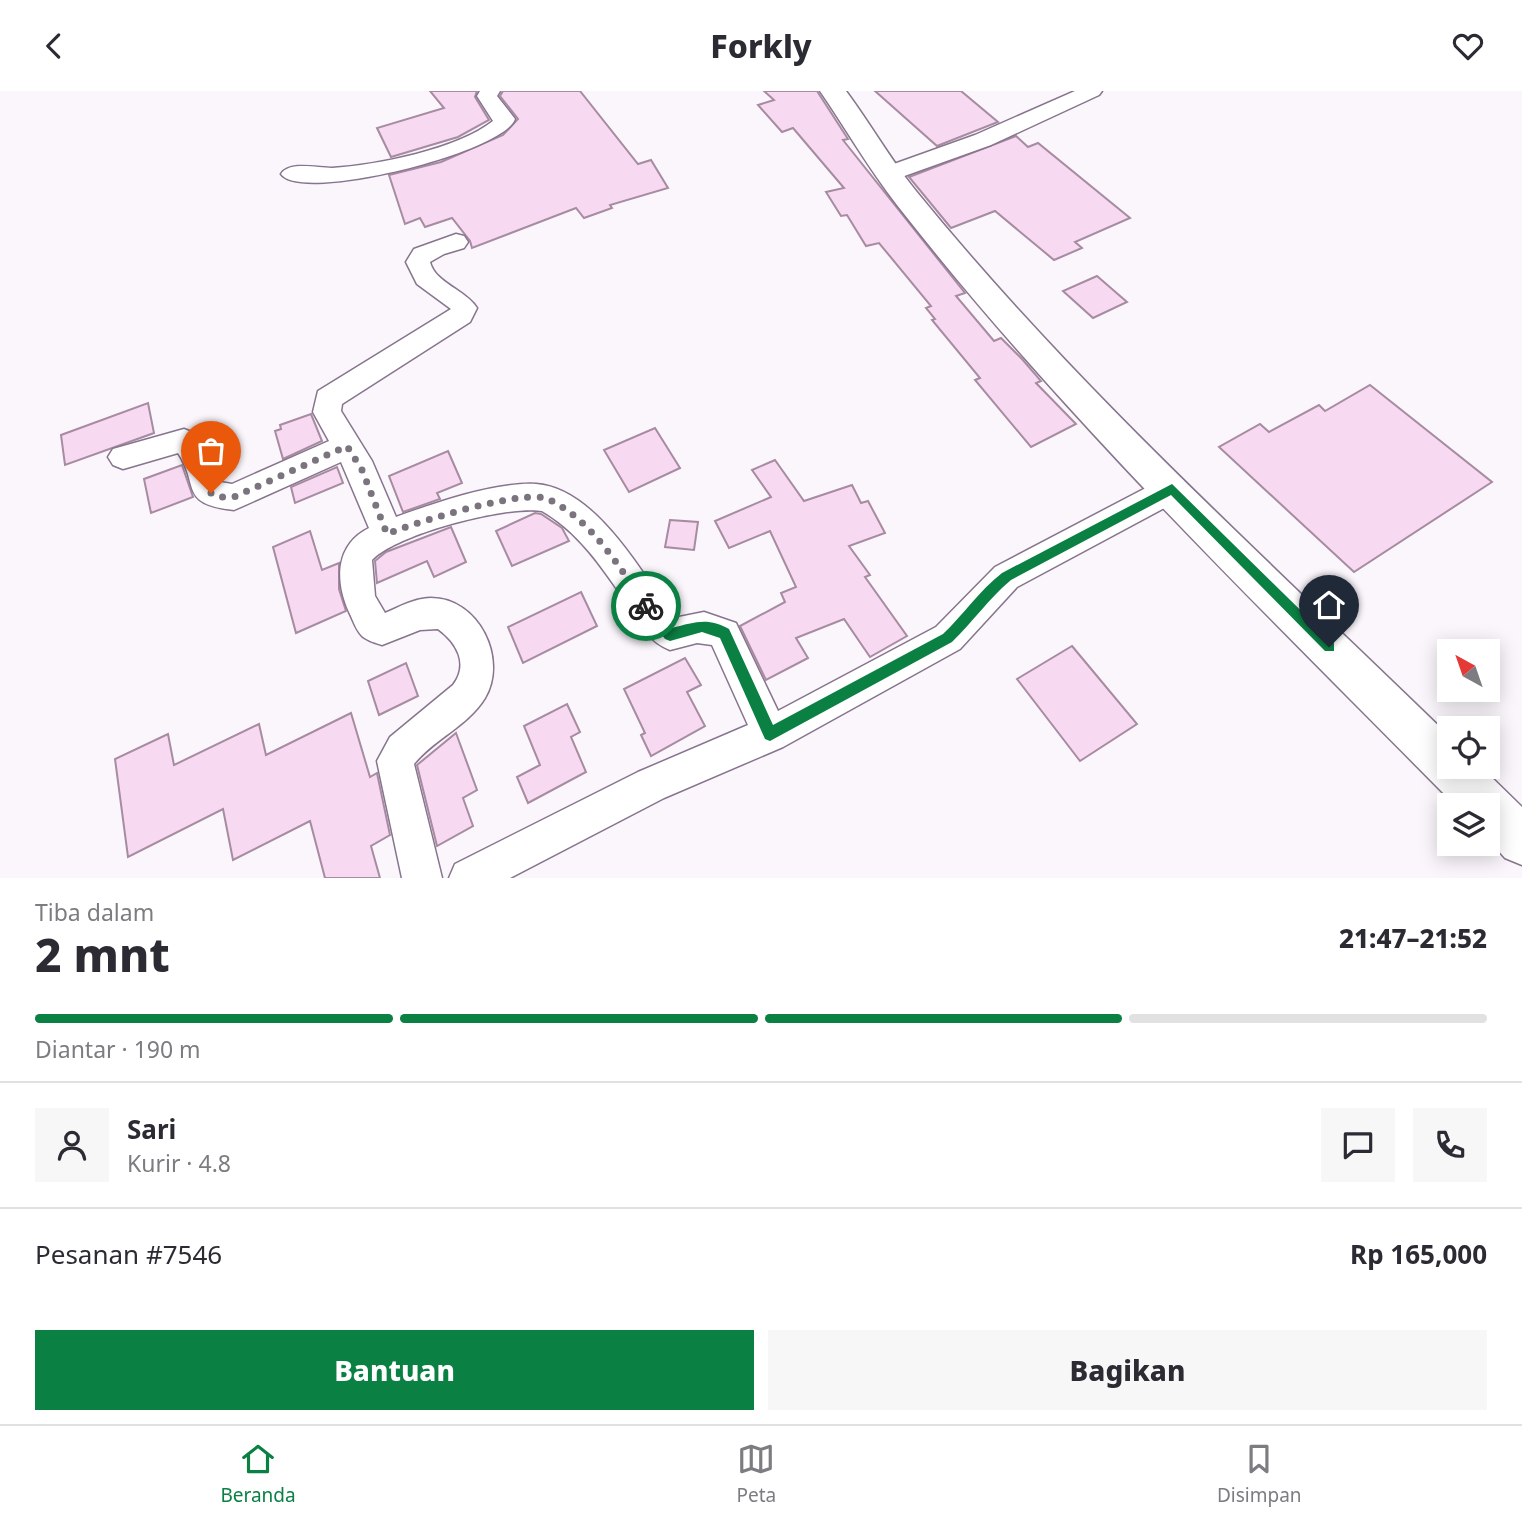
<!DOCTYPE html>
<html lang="id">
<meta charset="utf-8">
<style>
:root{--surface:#fff;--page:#f7f7f7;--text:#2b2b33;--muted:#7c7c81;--line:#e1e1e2;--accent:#0b8043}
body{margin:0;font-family:"Noto Sans",sans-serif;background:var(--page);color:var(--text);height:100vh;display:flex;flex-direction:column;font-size:26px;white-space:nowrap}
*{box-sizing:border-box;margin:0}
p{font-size:23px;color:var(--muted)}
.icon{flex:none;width:38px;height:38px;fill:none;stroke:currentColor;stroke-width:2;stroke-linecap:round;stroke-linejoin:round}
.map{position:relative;height:787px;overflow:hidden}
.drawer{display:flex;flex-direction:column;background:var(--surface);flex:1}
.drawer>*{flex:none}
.needle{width:46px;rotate:320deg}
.buttons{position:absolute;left:1437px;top:548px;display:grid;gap:14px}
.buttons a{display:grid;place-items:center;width:63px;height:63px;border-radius:0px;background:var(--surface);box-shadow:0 4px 18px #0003;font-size:35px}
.pin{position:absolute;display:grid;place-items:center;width:60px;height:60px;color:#fff;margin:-72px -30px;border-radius:50% 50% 50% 0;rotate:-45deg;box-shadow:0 0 7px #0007}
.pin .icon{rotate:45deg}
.courier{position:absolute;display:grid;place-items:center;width:70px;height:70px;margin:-35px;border:5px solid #0b8043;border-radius:50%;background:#fff;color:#222;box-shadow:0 2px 9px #0007}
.summary em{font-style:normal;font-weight:800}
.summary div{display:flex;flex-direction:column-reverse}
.summary{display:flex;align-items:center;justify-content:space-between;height:119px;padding:0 35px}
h1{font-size:46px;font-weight:800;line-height:52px}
.bar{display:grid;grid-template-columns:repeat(4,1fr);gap:10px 7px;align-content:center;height:84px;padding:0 35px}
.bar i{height:9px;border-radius:5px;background:var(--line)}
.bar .active{background:var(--accent)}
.bar p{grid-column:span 4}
.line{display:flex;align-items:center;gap:18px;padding:0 35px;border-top:2px solid var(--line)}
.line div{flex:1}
.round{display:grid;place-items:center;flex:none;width:74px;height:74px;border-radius:0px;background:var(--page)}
.action{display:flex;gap:14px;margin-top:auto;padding:14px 35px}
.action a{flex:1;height:80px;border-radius:0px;background:var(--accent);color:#fff;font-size:28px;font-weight:800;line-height:80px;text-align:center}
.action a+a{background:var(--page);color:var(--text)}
header{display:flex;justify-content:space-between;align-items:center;height:91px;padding:0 35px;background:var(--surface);font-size:32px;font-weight:800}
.tab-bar{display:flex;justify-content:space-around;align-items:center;height:98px;border-top:2px solid var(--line);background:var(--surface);font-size:19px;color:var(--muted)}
.tab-bar a{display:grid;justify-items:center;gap:4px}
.tab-bar .active{color:var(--accent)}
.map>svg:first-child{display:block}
</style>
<header><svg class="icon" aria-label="back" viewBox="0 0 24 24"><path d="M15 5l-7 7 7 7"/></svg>Forkly<svg class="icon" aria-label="heart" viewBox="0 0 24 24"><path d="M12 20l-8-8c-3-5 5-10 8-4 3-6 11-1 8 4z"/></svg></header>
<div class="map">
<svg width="1522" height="787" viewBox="0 0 1522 787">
<rect width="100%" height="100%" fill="#faf6fc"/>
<g fill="#f7d9f1" stroke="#a78ba1" stroke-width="2">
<polygon points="430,0 477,0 475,6 489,29 458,46 391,66 377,37 444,17"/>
<polygon points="503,0 580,0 638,73 651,69 668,97 610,114 612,117 584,127 576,117 472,157 470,150 452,127 425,136 420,127 405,133 389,84 441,71 503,44 518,28 500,5"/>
<polygon points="764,0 817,0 848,48 843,49 965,202 956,205 994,250 1001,247 1022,268 1041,290 1036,292 1076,333 1031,356 975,289 980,287 932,229 935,228 926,217 931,215 879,152 866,155 847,124 841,125 826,101 844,97 793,37 782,41 758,14 774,9"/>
<polygon points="875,0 961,0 998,31 937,55"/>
<polygon points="1016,45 1028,56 1038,52 1130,127 1075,151 1082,157 1054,169 995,120 951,137 909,86"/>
<polygon points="1097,185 1127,211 1093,227 1063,200"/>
<polygon points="1370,294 1492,391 1354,481 1219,356 1260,333 1269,341 1319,314 1325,320"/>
<polygon points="148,312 154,342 65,374 61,344"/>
<polygon points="311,323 322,350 283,368 275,340 281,338 280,334"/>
<polygon points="655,337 680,377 629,401 604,359"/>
<polygon points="448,360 462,392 437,402 440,408 403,421 389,385"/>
<polygon points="775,369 804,410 852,394 861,412 868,410 885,442 849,455 870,484 865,486 907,545 870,566 844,528 796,547 808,567 766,589 740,535 785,511 781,502 796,496 770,440 729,457 715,430 771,406 752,379"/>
<polygon points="182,374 193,406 151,422 144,388"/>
<polygon points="337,376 343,392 295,412 291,396"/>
<polygon points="535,422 541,423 562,437 569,450 512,475 496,440"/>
<polygon points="670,429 698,431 694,459 665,456"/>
<polygon points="451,436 466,471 434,486 427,470 377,492 375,470 386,461"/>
<polygon points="310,440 322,479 339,472 339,498 346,520 296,542 273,456"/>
<polygon points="581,501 597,535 523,572 508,536"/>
<polygon points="1072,555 1137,633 1080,670 1017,588"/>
<polygon points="685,567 701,594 687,601 705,635 651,665 641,644 645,642 624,598"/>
<polygon points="406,572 418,605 379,624 368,590"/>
<polygon points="567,613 580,641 571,646 586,681 528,712 517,686 540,674 524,635"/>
<polygon points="351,622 370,686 377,682 390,744 371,755 380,787 325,787 310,730 233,769 223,718 128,766 115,668 168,643 174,674 259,633 266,664"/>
<polygon points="456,642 477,699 463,707 473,735 437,755 417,674"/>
</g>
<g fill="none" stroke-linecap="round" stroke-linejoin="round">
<g stroke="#87748e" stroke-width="3">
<g id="minor">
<path d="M 480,0 L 500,0 L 497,5 L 515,28 C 503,62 300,112 281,83 C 289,70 318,77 332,77 C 377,74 458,58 493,30 L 477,5 Z"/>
<polygon points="1075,0 1102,0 1099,4 991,54 896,88 888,90 877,83 880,78 975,44"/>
<path d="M 456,143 L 464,145 L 468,151 L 464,157 L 444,163 L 430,171 C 435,192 466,199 477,217 L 470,231 L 342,313 L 341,320 L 372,370 L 396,426 C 435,412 494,391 536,393 C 596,397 643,484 674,527 L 704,521 L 736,532 L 778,620 L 936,536 L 995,476 L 1161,389 L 1172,386 L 1183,389 L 1187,398 L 1183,407 L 1017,496 L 960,558 L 783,656 L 664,707 L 510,787 L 449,787 L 455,773 L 638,681 L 748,634 L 712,554 L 697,552 L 670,559 C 643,549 630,517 614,494 C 594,465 573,438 542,420 C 507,414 396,443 372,469 L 375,505 L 385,522 C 399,516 415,507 431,507 C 479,507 508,568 485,607 C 468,635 434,648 414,673 L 442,787 L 402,787 L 377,670 L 390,646 L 453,594 C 469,573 457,552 438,538 L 420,539 L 382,554 C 376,552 368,550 362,545 C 356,539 353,529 349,521 C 335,490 335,454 369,437 L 341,371 L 234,419 C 178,413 200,394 178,362 L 123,378 L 113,374 L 108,366 L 113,358 L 184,338 C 212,347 204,373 220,391 L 232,393 L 329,350 L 313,321 L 318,300 L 451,218 L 417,193 L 406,171 L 414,158 Z"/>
</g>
</g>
<g stroke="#87748e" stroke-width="3">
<path id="tertiary" d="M 820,0 L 846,0 C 870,32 890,68 916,100 C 1076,297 1267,468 1449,645 L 1449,676 L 1481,676 L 1522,716 L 1522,774 L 1505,767 L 1488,748 L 1488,714 L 1455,714 C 1264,520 1065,329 897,114 C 869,78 846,38 820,0 Z"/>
</g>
<use href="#minor" fill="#fff" fill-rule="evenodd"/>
<use href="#tertiary" fill="#fff" fill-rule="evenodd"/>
</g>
<path fill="#0b8043" d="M 1172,393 L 1334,552 L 1334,560 L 1325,560 L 1171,404 L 1011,489 C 988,508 973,531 952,551 L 770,650 L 765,648 L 720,547 L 702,541 L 670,550 L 665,548 L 640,515 L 642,511 L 651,511 L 672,537 C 694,531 709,526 729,538 L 773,634 L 943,543 C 964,523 979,500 1002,482 Z"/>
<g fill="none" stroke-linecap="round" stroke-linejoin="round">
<path stroke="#7b747e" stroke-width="7" stroke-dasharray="0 12.6" d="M 211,402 L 218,406 L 234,406 L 347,355 L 362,379 L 387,443 C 414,432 525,397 548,408 C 592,429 620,477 646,515"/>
</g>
</svg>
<div class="buttons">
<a><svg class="needle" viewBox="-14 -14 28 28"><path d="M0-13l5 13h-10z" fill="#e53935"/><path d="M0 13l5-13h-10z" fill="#7c7c81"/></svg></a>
<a><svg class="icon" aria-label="locate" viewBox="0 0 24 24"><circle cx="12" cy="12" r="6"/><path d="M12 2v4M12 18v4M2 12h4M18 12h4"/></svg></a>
<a><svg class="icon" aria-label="layers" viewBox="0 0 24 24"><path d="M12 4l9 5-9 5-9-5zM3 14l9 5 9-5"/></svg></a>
</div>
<div class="pin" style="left:211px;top:402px;background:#ea580c"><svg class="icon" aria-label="bag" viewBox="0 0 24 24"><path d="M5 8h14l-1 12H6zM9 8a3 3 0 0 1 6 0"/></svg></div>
<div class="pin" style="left:1329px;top:556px;background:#1f2937"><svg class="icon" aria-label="home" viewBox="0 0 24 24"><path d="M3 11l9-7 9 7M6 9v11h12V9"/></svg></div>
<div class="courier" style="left:646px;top:515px"><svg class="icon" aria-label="bike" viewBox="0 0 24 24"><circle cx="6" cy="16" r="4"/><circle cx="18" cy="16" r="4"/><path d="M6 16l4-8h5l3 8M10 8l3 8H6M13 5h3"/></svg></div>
</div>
<section class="drawer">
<div class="summary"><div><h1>2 mnt</h1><p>Tiba dalam</p></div><em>21:47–21:52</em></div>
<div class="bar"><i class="active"></i><i class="active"></i><i class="active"></i><i></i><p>Diantar · 190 m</p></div>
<div class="line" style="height:126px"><a class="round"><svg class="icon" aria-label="person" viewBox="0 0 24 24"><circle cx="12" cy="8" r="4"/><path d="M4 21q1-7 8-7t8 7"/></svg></a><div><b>Sari</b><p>Kurir · 4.8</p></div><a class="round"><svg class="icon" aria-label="chat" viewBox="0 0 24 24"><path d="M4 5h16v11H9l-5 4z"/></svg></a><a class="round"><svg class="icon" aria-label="phone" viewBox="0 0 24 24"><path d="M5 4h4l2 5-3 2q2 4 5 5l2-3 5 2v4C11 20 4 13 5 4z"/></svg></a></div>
<div class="line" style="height:91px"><div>Pesanan #7546</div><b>Rp 165,000</b></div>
<div class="action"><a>Bantuan</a><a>Bagikan</a></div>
</section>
<nav class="tab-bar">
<a class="active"><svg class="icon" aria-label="home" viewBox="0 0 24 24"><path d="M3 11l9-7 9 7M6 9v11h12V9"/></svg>Beranda</a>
<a><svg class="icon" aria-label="map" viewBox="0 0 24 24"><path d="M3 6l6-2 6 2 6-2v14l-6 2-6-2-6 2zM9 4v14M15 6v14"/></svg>Peta</a>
<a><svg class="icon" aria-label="saved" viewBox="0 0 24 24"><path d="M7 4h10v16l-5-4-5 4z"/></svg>Disimpan</a>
</nav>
